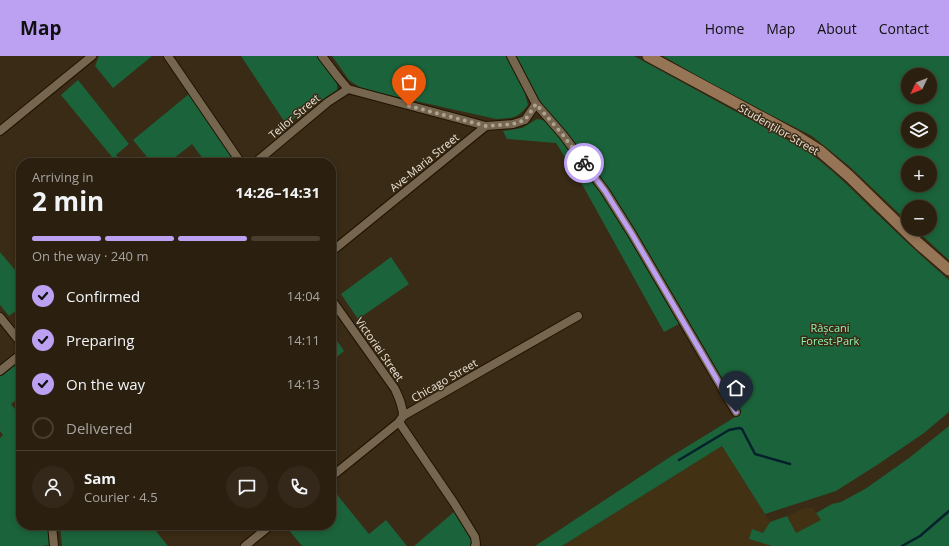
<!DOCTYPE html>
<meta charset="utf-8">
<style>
:root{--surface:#2b2010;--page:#332819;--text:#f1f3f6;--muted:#a6a39f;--line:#473e30;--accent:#bca0f2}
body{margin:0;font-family:"Open Sans",sans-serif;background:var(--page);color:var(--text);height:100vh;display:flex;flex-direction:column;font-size:15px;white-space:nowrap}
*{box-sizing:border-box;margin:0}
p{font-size:13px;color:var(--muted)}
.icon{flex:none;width:22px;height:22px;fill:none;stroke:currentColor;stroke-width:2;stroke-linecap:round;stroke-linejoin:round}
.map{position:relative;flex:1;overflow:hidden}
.panel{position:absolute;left:16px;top:102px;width:320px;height:372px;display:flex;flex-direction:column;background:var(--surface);border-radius:16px;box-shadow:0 2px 6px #0003,0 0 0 1px var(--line)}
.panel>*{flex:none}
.needle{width:26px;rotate:227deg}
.fabs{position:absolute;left:901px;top:12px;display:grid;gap:8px}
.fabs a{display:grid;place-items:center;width:36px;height:36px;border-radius:50%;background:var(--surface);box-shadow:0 2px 6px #0003,0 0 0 1px var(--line);font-size:20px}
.pin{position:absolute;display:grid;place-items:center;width:34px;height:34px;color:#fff;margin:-41px -17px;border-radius:50% 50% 50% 0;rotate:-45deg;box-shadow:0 0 4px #0007}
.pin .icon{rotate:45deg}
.courier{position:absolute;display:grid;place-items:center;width:40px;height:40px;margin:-20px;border:3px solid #bca0f2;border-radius:50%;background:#fff;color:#222;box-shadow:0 1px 5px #0007}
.head em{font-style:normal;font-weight:700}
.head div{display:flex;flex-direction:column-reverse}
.head{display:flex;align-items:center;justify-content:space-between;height:68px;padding:0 16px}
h1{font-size:26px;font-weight:700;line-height:30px}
.bar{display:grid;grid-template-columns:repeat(4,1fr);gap:6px 4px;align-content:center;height:48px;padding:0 16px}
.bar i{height:5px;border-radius:3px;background:var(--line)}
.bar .active{background:var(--accent)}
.bar p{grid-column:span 4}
.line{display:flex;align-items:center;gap:10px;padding:0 16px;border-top:1px solid var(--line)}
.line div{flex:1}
.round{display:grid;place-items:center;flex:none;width:42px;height:42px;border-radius:21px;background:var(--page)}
ol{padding:0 16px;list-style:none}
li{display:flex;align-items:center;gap:12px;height:44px}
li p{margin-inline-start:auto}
li .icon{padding:4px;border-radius:50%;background:var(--accent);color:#111;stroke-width:4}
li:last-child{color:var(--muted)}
li i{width:22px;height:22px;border:2px solid var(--line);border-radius:50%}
header{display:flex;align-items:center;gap:24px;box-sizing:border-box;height:56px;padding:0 20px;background:var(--accent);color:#111}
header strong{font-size:19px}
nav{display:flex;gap:22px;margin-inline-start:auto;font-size:14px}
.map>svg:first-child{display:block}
</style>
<header>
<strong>Map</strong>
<nav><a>Home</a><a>Map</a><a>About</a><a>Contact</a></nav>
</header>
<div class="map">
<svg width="949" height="490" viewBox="0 0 949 490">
<rect width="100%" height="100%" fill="#392b15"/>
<g fill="#433114">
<polygon points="722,390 770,466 763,477 769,488 772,490 562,490"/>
<polygon points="804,452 813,452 821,464 796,477 787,460"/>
</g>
<g fill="#1b633a" fill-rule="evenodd">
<polygon points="99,0 152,0 113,32 95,10"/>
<polygon points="241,0 318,0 337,27 337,34 286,68"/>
<path d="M 332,0 L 506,0 L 525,37 L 528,49 C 517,63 513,62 496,63 L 362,33 L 349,24 Z"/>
<path d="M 513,0 L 634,0 L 804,93 C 830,111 852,133 875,156 C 899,179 923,202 949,224 L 949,356 L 924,377 L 877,409 L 836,435 L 765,458 L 722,390 L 562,490 L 535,490 L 670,401 L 740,358 L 611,141 L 539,44 Z"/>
<path d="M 663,0 L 949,0 L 949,204 L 915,173 L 930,173 L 930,151 L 908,151 L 908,166 L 849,110 L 812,80 L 761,54 L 737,41 L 713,29 ZM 908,19 L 930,19 L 930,41 L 908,41 ZM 908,63 L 930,63 L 930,85 L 908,85 ZM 908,107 L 930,107 L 930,129 L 908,129 Z"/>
<polygon points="78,24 129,88 116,99 122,107 106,107 112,101 61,39"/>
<polygon points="189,38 237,107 206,107 192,88 168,107 152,107 133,84"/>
<polygon points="537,63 543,64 556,74 613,154 679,268 664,276 583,130 556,87 507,83 503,75 522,72"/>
<polygon points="0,196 21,221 21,251 9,260 0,249"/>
<polygon points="391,201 409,228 358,263 341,238"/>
<polygon points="331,276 344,295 331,306"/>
<polygon points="20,304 21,304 21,340 11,348 21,361 21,469 48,469 49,489 43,490 0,490 0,382 3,379 0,375 0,320"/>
<polygon points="949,370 949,490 772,490 749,483 752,473 763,477 770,466 787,460 796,477 821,464 816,457 832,448 841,446 865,433 909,402"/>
<polygon points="334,435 369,478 386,464 407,490 302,490 288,473 293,469 331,469 331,437"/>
<polygon points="454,456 471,481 472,488 471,490 414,490"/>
<polygon points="60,469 151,469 168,490 62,490"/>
</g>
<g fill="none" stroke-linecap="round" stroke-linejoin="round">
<g stroke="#04222c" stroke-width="2.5">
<polyline points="679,404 729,374 739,372 742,373 755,398 790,408"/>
<polyline points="902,490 920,480 949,455"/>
</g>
<g stroke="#201301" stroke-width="10">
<g id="street">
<polyline points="168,0 241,107"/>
<polyline points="322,0 338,21 348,33 486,70"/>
<polyline points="511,0 536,48 563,79 605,135 632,178 736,356"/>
<polyline points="0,75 92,0"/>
<polyline points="255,107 328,46 348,33"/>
<polyline points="331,196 486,70 513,68 525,64 536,48"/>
<path d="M 331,243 L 395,333 C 399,342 403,350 403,360"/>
<polyline points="0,261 21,287"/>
<polyline points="0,315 21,298"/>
<polyline points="399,366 454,447 475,481 476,488 475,490"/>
<polyline points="331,421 399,366 403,360 578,260"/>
<polyline points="52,469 54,490"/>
<polyline points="245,490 271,469"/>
</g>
</g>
<g stroke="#201301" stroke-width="12">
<polyline id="secondary" points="648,0 793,78 820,95 849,120 919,188 949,214"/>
</g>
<use href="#street" stroke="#77664f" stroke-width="8"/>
<use href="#secondary" stroke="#957556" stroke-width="11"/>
</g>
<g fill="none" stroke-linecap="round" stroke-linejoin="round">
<polyline stroke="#ada392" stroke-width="4" stroke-dasharray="0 7.2" points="409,50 486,70 513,68 525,64 536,48 563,79 584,107"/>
<polyline stroke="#bca0f2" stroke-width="5" points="584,107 605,135 632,178 736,356"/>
</g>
<g text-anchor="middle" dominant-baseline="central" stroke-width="3" stroke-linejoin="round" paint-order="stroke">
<g font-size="11" fill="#ece3d6" stroke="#392b15">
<text transform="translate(294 60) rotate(-40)">Teilor Street</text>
<text transform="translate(779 73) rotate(30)">Studenților Street</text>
<text transform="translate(424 106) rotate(-39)">Ave-Maria Street</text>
<text transform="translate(380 293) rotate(55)">Victoriei Street</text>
<text transform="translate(444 324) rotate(-30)">Chicago Street</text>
</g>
<g font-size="11" fill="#91f3b3" stroke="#392b15">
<text x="830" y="271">Râșcani<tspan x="830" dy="13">Forest-Park</tspan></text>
</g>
</g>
</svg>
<div class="fabs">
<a><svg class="needle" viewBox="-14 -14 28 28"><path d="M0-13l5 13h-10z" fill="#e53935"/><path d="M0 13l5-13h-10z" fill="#a6a39f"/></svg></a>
<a><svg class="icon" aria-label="layers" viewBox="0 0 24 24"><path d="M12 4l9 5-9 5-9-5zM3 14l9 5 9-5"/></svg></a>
<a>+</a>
<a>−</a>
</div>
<div class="pin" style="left:409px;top:50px;background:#ea580c"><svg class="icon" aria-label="bag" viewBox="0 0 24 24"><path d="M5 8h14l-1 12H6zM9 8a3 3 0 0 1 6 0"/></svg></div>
<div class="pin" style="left:736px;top:356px;background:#1f2937"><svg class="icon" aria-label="home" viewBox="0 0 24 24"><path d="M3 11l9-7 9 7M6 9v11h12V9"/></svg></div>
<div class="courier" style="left:584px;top:107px"><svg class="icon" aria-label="bike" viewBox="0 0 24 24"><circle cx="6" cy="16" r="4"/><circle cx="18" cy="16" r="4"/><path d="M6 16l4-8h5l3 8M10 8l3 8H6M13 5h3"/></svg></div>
<section class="panel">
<div class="head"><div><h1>2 min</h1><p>Arriving in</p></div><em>14:26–14:31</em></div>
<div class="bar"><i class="active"></i><i class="active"></i><i class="active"></i><i></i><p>On the way · 240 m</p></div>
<ol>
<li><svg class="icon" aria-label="check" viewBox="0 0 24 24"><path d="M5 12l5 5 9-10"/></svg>Confirmed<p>14:04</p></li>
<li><svg class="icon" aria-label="check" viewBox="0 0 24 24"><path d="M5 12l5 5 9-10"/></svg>Preparing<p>14:11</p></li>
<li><svg class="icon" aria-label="check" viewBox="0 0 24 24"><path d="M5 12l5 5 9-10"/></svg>On the way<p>14:13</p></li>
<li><i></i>Delivered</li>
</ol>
<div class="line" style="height:72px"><a class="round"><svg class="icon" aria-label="person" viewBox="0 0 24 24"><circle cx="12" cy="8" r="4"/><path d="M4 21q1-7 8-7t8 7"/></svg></a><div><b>Sam</b><p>Courier · 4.5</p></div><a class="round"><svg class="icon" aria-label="chat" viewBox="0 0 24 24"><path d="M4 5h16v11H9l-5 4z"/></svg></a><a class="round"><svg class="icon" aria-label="phone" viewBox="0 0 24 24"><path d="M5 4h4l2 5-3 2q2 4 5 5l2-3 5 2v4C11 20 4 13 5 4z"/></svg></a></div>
</section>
</div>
